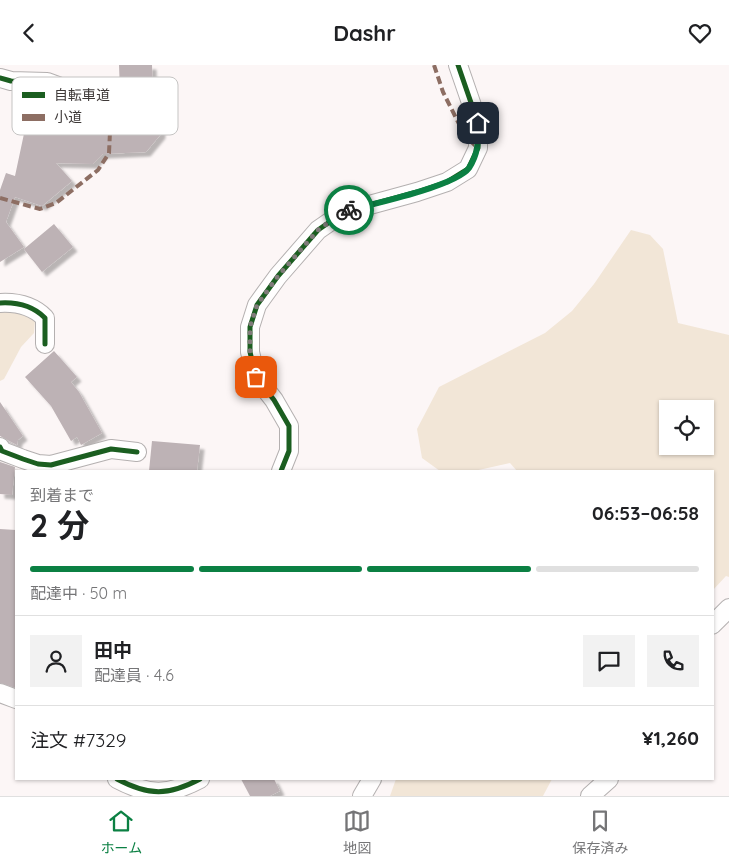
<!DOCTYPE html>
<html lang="ja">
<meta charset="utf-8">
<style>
:root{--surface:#fff;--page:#f2f2f2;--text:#202124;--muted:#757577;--line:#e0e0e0;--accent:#0b8043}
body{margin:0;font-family:Quicksand,"Noto Sans JP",sans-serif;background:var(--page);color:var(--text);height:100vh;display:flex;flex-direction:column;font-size:19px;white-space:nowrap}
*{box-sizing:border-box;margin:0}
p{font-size:16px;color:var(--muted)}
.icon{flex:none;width:28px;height:28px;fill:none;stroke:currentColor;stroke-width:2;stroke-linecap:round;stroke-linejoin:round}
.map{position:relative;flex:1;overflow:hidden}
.side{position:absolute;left:15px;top:405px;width:699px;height:310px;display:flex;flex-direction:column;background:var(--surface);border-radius:0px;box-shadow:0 1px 4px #0004}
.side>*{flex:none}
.tools{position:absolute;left:659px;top:335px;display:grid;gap:10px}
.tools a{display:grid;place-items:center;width:55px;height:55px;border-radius:0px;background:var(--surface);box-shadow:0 1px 4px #0004;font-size:25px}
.pin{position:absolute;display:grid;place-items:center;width:42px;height:42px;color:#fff;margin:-21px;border-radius:10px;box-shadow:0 2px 8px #0006}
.courier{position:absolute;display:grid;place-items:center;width:50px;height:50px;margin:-25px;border:4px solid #0b8043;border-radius:50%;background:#fff;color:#222;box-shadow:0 1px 6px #0007}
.overview em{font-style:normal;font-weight:700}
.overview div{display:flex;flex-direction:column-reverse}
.overview{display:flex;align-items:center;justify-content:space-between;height:85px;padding:0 15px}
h1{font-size:32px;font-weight:700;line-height:38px}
.bar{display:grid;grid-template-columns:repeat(4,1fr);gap:8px 5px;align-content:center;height:60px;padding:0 15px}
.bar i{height:6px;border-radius:4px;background:var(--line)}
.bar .selected{background:var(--accent)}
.bar p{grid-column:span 4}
.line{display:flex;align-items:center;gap:12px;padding:0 15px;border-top:1px solid var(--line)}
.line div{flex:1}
.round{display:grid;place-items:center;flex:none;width:52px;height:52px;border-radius:0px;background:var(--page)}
header{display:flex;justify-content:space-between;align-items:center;height:65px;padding:0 15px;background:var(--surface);font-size:22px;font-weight:700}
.dock{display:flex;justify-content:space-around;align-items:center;height:70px;border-top:1px solid var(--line);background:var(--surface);font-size:14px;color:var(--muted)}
.dock a{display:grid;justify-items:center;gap:2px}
.dock .selected{color:var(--accent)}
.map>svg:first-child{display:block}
</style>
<header><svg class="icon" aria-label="back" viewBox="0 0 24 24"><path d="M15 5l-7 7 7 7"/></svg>Dashr<svg class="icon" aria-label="heart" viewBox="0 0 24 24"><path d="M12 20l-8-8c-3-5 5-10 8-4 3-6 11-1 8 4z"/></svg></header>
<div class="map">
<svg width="729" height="731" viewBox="0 0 729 731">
<defs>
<filter id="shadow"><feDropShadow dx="4.5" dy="4.5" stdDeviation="1" flood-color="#0004"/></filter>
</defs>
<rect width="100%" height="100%" fill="#fcf6f6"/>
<g fill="#f2e6d7" fill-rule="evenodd">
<path d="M 631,165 L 650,170 L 663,184 L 678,258 L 729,270 L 729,512 L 726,511 L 713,525 L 712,406 L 517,406 L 510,398 L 474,406 L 440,406 L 422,393 L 417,364 L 439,322 L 545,268 L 572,246 L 594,219 ZM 668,344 L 705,344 L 705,381 L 668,381 Z"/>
<polygon points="0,244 27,247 35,256 34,268 21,282 4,314 0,316"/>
<polygon points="396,714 552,714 543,731 390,731"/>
</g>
<g fill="#bdb2b5" filter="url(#shadow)">
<polygon points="119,0 152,0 153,23 160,23 161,69 146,87 103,89 93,99 56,98 72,116 42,141 15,132 6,157 24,182 0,197 0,125 6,108 15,111 25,64 22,64 24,44 29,44 30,31 67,34 73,32 76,27 120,27"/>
<polygon points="54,159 73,182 42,207 24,184"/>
<polygon points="54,286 77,312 71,317 79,327 102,368 81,380 77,372 71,376 51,341 25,312"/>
<polygon points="0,337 23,371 18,375 17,380 0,371"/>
<polygon points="152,376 200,380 197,406 149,406"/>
<polygon points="0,397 15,402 12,430 0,429"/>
<polygon points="0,464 16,465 16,623 0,618"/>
<polygon points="241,714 274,714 280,726 270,731 250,731"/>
</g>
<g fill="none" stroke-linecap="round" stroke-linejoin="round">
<g stroke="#b4b0b0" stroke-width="20">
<g id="minor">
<polyline points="0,13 11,16 47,17 66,24"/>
<path d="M 0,238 C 17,237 33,241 45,253 L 45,279"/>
<polyline points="0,382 2,386 23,394 38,399 51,400 111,384 137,387"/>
<polyline points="281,406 289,386 289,361 274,335 256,312 250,287 250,262 257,240 278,211 318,165 344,147 417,127 447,117 468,104 478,83 478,58 458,0"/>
<polyline points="712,560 729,543"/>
<polyline points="0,628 16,634"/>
<path d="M 117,714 C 149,731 168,731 200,714"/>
<polyline points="362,731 372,714"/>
<polyline points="590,731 609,714"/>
</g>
</g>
<use href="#minor" stroke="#fffefe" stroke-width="18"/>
<g stroke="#8d6e63" stroke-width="4" stroke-dasharray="8 4" stroke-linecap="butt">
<polyline points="434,0 443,27 465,71 478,83"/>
<polyline points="0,133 40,144 56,138 98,105 109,88 112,24 66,24"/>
</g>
<g stroke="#fff" stroke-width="8">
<g id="cycleway">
<polyline points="0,13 11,16 47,17 66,24"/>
<path d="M 0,238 C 17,237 33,241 45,253 L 45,279"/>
<polyline points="0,382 2,386 23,394 38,399 51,400 111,384 137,387"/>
<polyline points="281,406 289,386 289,361 274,335 256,312 250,287 250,262 257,240 278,211 318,165 344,147 417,127 447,117 468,104 478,83 478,58 458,0"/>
<path d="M 117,714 C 149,731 168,731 200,714"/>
</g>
</g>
<use href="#cycleway" stroke="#1b5e20" stroke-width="5"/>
</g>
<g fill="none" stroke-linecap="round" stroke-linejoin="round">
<polyline stroke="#807b7a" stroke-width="5" stroke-dasharray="0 9" points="256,312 250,287 250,262 257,240 278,211 318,165 344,146 349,145"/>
<path stroke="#0b8043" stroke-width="6" d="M 349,145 C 373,139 456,121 469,103 C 479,88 478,75 478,58"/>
</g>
<rect x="12" y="12" width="166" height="58" rx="8" fill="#fff" stroke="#c5c4c3" stroke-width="1"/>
<rect x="22" y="27" width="23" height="6" fill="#1b5e20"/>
<rect x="22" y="49" width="23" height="7" fill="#8d6e63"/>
<g font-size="14" fill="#3e3938">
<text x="54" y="35">自転車道</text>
<text x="54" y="57">小道</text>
</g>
</svg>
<div class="tools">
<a><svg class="icon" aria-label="locate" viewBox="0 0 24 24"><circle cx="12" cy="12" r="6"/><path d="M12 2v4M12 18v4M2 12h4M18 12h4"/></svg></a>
</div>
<div class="pin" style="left:256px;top:312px;background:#ea580c"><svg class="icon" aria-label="bag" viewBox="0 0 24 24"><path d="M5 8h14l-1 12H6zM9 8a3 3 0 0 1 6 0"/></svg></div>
<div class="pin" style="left:478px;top:58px;background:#1f2937"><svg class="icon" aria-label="home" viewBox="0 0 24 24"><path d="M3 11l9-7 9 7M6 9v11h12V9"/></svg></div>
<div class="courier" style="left:349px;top:145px"><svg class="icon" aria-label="bike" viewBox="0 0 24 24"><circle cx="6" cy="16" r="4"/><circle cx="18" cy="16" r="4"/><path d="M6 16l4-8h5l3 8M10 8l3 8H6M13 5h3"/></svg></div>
<section class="side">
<div class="overview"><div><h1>2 分</h1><p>到着まで</p></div><em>06:53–06:58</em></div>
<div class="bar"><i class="selected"></i><i class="selected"></i><i class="selected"></i><i></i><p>配達中 · 50 m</p></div>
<div class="line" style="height:90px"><a class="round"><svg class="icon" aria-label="person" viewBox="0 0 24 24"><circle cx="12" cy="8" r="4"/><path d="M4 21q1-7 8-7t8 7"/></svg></a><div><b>田中</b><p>配達員 · 4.6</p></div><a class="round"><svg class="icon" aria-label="chat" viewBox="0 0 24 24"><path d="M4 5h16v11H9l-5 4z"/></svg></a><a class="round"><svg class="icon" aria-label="phone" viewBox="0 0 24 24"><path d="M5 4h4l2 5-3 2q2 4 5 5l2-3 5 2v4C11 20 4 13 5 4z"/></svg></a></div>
<div class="line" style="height:65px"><div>注文 #7329</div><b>¥1,260</b></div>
</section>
</div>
<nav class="dock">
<a class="selected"><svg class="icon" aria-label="home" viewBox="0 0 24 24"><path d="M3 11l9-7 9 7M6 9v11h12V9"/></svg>ホーム</a>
<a><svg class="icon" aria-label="map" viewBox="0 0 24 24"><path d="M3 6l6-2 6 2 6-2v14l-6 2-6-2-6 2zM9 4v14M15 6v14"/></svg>地図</a>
<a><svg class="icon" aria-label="saved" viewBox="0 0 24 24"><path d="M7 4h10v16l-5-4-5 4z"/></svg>保存済み</a>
</nav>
